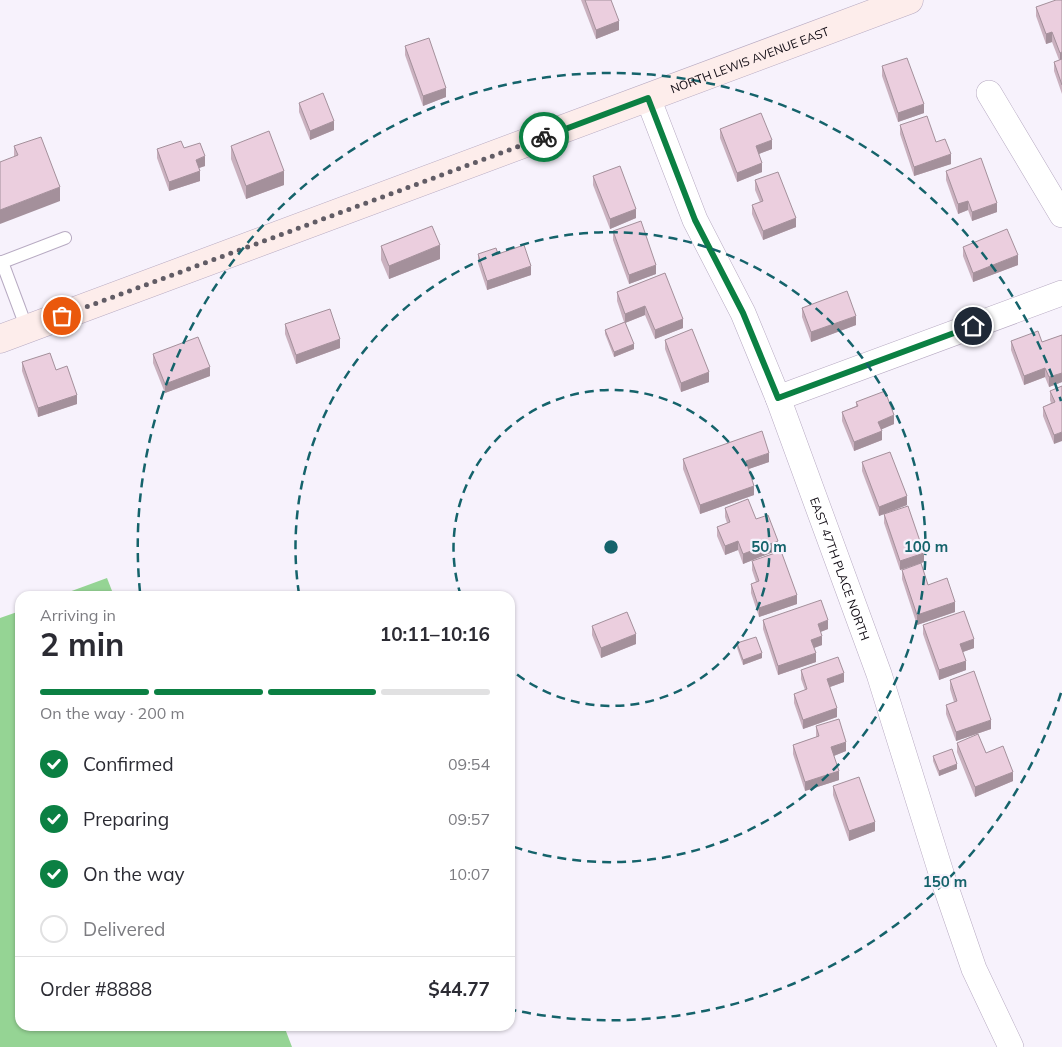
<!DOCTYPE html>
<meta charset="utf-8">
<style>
:root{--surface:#fff;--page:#f2f2f3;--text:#2b2b33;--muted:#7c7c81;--line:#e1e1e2;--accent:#0b8043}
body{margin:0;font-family:Mulish,sans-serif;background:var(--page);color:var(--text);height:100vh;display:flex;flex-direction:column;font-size:19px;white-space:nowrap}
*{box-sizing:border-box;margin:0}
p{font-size:16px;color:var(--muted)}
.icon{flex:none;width:28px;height:28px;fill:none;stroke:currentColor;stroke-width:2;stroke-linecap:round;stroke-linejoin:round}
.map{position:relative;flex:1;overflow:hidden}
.drawer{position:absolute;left:15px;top:591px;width:500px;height:440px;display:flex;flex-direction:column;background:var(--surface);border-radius:15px;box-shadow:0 1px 4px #0004}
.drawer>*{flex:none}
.pin{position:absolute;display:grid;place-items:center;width:42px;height:42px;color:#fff;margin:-21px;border:2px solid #fff;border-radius:50%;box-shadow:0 1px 5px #0007}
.courier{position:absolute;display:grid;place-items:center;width:50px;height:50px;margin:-25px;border:4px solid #0b8043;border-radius:50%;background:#fff;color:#222;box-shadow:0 1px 6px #0007}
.summary em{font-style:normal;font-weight:700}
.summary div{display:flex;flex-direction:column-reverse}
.summary{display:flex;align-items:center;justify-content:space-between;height:85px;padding:0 25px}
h1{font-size:32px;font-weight:700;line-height:38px}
.bar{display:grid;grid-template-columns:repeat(4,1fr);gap:8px 5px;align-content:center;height:60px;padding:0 25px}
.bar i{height:6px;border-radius:4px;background:var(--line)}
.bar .on{background:var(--accent)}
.bar p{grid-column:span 4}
.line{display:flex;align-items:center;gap:12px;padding:0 25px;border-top:1px solid var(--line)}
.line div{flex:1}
ol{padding:0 25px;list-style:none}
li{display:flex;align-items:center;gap:15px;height:55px}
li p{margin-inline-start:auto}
li .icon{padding:5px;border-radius:50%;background:var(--accent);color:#fff;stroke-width:4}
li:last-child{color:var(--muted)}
li i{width:28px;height:28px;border:2px solid var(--line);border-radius:50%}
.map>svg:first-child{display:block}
</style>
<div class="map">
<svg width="1062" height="1047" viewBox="0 0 1062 1047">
<rect width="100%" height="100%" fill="#f7f2fc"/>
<g fill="#95d494">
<polygon points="107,578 114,596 58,596"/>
<polygon points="20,611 20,1026 284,1026 292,1047 0,1047 0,618"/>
</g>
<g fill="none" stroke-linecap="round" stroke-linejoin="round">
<g stroke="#b7aac2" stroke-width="14">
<g id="service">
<polyline points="2,262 27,329"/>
<polyline points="0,263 65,238"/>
</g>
</g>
<g stroke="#b7aac2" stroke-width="26">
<g id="minor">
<polyline points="989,93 1062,215"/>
<path id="s1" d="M 648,98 L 695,220 L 743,313 L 778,398 L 879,674 L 943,879 L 974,969 L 1011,1047"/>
<polyline points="778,398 1062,293"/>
</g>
</g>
<g stroke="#b7aac2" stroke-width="29">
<g id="secondary">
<path id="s2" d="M 0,339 L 909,0"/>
</g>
</g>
<use href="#service" stroke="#fff" stroke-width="12"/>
<use href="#minor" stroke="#fff" stroke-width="25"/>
<use href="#secondary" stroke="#fdedeb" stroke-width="28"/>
</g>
<g fill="#cab1bf">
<polygon points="581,0 611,0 619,30 596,39"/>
<polygon points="1062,0 1062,94 1054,71 1054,62 1059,60 1052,42 1046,44 1036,16 1036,7"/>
<polygon points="405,46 446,97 423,106 405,55"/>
<polygon points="882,66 924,113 898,122 882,76"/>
<polygon points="299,103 334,130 310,140 299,112"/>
<polygon points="900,125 936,142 951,164 914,176 900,134"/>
<polygon points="720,129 772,149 759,154 762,172 737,182 720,138"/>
<polygon points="14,146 60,201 14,156"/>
<polygon points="231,146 284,185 246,199 231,159"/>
<polygon points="184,148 205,166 199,168 200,181 169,191 157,158 157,149"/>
<polygon points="946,171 997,212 972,221 968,210 958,214 946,180"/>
<polygon points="593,176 636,218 610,229 593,185"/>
<polygon points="755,180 796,227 763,240 752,214 752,205 760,202 755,190"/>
<polygon points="613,231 656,274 629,284 613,240"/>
<polygon points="381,246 440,259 389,279 381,260"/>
<polygon points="963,247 1018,265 973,282 963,256"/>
<polygon points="478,254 498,254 531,275 487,290 478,263"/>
<polygon points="665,273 683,328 655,339 645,315 625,323 634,349 614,357 605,334 605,330 624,322 617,301 617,292"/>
<polygon points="802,308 856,325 811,342 802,317"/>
<polygon points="285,324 340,348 296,364 285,334"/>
<polygon points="1062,335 1062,382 1049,387 1045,377 1024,385 1011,350 1011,341 1042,342"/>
<polygon points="665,340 709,382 681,392 665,349"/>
<polygon points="153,354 210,376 165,393 153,363"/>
<polygon points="22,362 56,370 77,404 38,417 22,371"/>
<polygon points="1062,386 1054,444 1043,416 1043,407 1051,403 1050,400 1050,391"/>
<polygon points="856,402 894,424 881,429 882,440 854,451 842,421 842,412 856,406"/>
<polygon points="683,459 769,462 748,469 754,495 700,514 683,469"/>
<polygon points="862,462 907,505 879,516 862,471"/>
<polygon points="725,508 756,519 778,550 743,564 738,550 725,555 717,536 717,527 727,523 725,517"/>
<polygon points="884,514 924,562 900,570 884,523"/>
<polygon points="752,561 797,604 759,617 751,593 751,584 756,582 752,570"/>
<polygon points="902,570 928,585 955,612 917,625 902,579"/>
<polygon points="763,620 828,629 820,632 822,645 814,648 816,662 778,675 763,629"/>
<polygon points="923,625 974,648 963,652 966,670 939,680 923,634"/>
<polygon points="592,626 636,644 601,658 592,635"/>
<polygon points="737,643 762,658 743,665 737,648"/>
<polygon points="801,670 844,682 830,687 837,717 803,729 794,703 794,694 805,690 801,679"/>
<polygon points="950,680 991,729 956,741 946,714 946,705 954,702 950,689"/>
<polygon points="816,726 846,751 834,756 839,780 805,791 793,754 793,745 816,737"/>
<polygon points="957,743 986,753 1013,781 975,797 957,752"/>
<polygon points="933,756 957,769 939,776 933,761"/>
<polygon points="833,786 875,831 849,841 833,795"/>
</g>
<g fill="#a4909b">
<polygon points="619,21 619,30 596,39 596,30"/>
<polygon points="1052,32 1052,42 1046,44 1046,34"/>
<polygon points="1062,52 1062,61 1060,62 1060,53"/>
<polygon points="446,88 446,97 423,106 423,96"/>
<polygon points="924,104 924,113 898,122 898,113"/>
<polygon points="334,121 334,130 310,140 310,131"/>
<polygon points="772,140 772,149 756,155 756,146"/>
<polygon points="951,154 951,164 914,176 914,167"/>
<polygon points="205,156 205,166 196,169 196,160"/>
<polygon points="762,163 762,172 737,182 737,173"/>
<polygon points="200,171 200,181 169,191 169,182"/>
<polygon points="284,171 284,185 246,199 246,186"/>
<polygon points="60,187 60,201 0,224 0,210"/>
<polygon points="968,201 968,210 958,214 958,204"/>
<polygon points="997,203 997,212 972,221 972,212"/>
<polygon points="636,209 636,218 610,229 610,219"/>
<polygon points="796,218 796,227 763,240 763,231"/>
<polygon points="440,245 440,259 389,279 389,266"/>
<polygon points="1018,255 1018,265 973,282 973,273"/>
<polygon points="656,265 656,274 629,284 629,275"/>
<polygon points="531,266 531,275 487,290 487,281"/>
<polygon points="645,306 645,315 625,323 625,314"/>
<polygon points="856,316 856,325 811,342 811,332"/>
<polygon points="683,319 683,328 655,339 655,330"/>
<polygon points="340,339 340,348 296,364 296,355"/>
<polygon points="634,344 634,349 614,357 614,352"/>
<polygon points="210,367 210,376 165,393 165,384"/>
<polygon points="1045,368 1045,377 1024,385 1024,376"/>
<polygon points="709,372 709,382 681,392 681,383"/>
<polygon points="1062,373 1062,382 1049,387 1049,377"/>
<polygon points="77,395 77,404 38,417 38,408"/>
<polygon points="894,415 894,424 878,431 878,422"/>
<polygon points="882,431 882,440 854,451 854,442"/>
<polygon points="1062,432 1062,441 1054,444 1054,435"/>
<polygon points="769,453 769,462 746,470 746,461"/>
<polygon points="754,486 754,495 700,514 700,505"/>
<polygon points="907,496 907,505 879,516 879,507"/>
<polygon points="738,541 738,550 725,555 725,546"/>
<polygon points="778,541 778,550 743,564 743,554"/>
<polygon points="924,553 924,562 900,570 900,561"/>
<polygon points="797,595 797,604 759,617 759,608"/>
<polygon points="955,602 955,612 917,625 917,615"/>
<polygon points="828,620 828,629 818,633 818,624"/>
<polygon points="636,634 636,644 601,658 601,648"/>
<polygon points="822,636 822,645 811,649 811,640"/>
<polygon points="974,639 974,648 960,653 960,644"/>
<polygon points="762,653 762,658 743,665 743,660"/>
<polygon points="816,653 816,662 778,675 778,666"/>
<polygon points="966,661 966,670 939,680 939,670"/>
<polygon points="844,673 844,682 827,688 827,679"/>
<polygon points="837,708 837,717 803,729 803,720"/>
<polygon points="991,720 991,729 956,741 956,732"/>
<polygon points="846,742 846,751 831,757 831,747"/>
<polygon points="957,764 957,769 939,776 939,771"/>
<polygon points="839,771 839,780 805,791 805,782"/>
<polygon points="1013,772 1013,781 975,797 975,787"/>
<polygon points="875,822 875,831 849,841 849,831"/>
</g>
<g fill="#ebcede" stroke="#a4909b">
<polygon points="585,0 611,0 619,21 596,30"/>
<polygon points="1056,0 1062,0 1062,52 1060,53 1052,32 1046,34 1036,7"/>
<polygon points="429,38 446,88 423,96 405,46"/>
<polygon points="907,58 924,104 898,113 882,66"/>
<polygon points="1062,59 1062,85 1054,62"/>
<polygon points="323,93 334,121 310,131 299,103"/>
<polygon points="761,113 772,140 756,146 762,163 737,173 720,129"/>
<polygon points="927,116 936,142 945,139 951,154 914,167 900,125"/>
<polygon points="269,131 284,171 246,186 231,146"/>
<polygon points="41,137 60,187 0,210 0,162 18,155 14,146"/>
<polygon points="181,141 184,148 200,143 205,156 196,160 200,171 169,182 157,149"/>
<polygon points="981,158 997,203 972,212 968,201 958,204 946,171"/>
<polygon points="620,166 636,209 610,219 593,176"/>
<polygon points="778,172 796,218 763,231 752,205 763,201 755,180"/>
<polygon points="641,221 656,265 629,275 613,231"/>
<polygon points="432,226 440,245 389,266 381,246"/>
<polygon points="1007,229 1018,255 973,273 963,247"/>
<polygon points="524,245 531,266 487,281 478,254 496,248 498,254"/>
<polygon points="665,273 683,319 655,330 645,306 625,314 617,292"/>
<polygon points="847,291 856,316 811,332 802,308"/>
<polygon points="330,309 340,339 296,355 285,324"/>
<polygon points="625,322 634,344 614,352 605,330"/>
<polygon points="692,329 709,372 681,383 665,340"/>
<polygon points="1038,331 1042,342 1062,335 1062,373 1049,377 1045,368 1024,376 1011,341"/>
<polygon points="198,337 210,367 165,384 153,354"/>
<polygon points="50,353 56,370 67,366 77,395 38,408 22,362"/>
<polygon points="1062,386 1062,432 1054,435 1043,407 1055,402 1050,391"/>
<polygon points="885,391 894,415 878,422 882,431 854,442 842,412 858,406 856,402"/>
<polygon points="762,431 769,453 746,461 754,486 700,505 683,459"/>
<polygon points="890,452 907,496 879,507 862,462"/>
<polygon points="748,499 756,519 768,515 778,541 743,554 738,541 725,546 717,527 730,522 725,508"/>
<polygon points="908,506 924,553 900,561 884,514"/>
<polygon points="781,551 797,595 759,608 751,584 759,581 752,561"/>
<polygon points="921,563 928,585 947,578 955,602 917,615 902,570"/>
<polygon points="821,600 828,620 818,624 822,636 811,640 816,653 778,666 763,620"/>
<polygon points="964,611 974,639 960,644 966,661 939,670 923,625"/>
<polygon points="627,612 636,634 601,648 592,626"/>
<polygon points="756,637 762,653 743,660 737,643"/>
<polygon points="838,657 844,673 827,679 837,708 803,720 794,694 807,689 801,670"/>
<polygon points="974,671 991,720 956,732 946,705 957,701 950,680"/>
<polygon points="839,719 846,742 831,747 839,771 805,782 793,745 819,736 816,726"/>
<polygon points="978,734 986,753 1003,746 1013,772 975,787 957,743"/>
<polygon points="952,749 957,764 939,771 933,756"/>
<polygon points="859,777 875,822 849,831 833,786"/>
</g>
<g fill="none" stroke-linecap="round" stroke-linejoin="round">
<polyline stroke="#615c65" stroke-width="5" stroke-dasharray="0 9" points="62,316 544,137"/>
<polyline stroke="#0b8043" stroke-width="6" points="544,137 648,98 695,220 743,313 778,398 973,326"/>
</g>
<g fill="none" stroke="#15636b" stroke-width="2.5" stroke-dasharray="9 6">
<path d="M461 596A158 158 0 1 1 510 669"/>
<path d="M299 594A315 315 0 1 1 511 846"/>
<path d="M1061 693A473 473 0 0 1 513 1010M140 592A473 473 0 0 1 1061 401"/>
</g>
<g text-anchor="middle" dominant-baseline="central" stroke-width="4.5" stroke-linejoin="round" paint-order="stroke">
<g font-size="12" fill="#100b13" stroke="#f7f2fc">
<text stroke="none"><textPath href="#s2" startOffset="800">NORTH LEWIS AVENUE EAST</textPath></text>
<text stroke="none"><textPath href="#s1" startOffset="509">EAST 47TH PLACE NORTH</textPath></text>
</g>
</g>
<circle cx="611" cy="547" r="8" fill="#15636b" stroke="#f7f2fc" stroke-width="2.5"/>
<g font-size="15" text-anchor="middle" font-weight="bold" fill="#15636b" stroke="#f7f2fc" stroke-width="4.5" stroke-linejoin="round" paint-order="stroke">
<text x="769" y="552">50 m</text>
<text x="926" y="552">100 m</text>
<text x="945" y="887">150 m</text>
</g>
</svg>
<div class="pin" style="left:62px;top:316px;background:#ea580c"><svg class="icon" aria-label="bag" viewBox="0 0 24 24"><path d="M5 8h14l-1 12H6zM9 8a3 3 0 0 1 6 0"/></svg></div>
<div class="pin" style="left:973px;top:326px;background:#1f2937"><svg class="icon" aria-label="home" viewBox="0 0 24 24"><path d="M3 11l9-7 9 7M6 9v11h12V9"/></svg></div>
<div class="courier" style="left:544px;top:137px"><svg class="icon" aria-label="bike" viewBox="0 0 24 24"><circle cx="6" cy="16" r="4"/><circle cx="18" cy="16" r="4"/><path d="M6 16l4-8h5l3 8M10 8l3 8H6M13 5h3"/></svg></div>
<section class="drawer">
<div class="summary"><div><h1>2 min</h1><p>Arriving in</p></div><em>10:11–10:16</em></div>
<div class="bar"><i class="on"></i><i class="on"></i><i class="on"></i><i></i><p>On the way · 200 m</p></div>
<ol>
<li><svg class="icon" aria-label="check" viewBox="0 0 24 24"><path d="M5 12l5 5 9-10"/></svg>Confirmed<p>09:54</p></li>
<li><svg class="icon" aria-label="check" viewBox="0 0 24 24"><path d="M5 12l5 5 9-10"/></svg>Preparing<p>09:57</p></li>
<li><svg class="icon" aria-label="check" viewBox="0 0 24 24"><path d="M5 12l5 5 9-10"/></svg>On the way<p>10:07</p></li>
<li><i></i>Delivered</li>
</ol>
<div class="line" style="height:65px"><div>Order #8888</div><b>$44.77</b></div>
</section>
</div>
